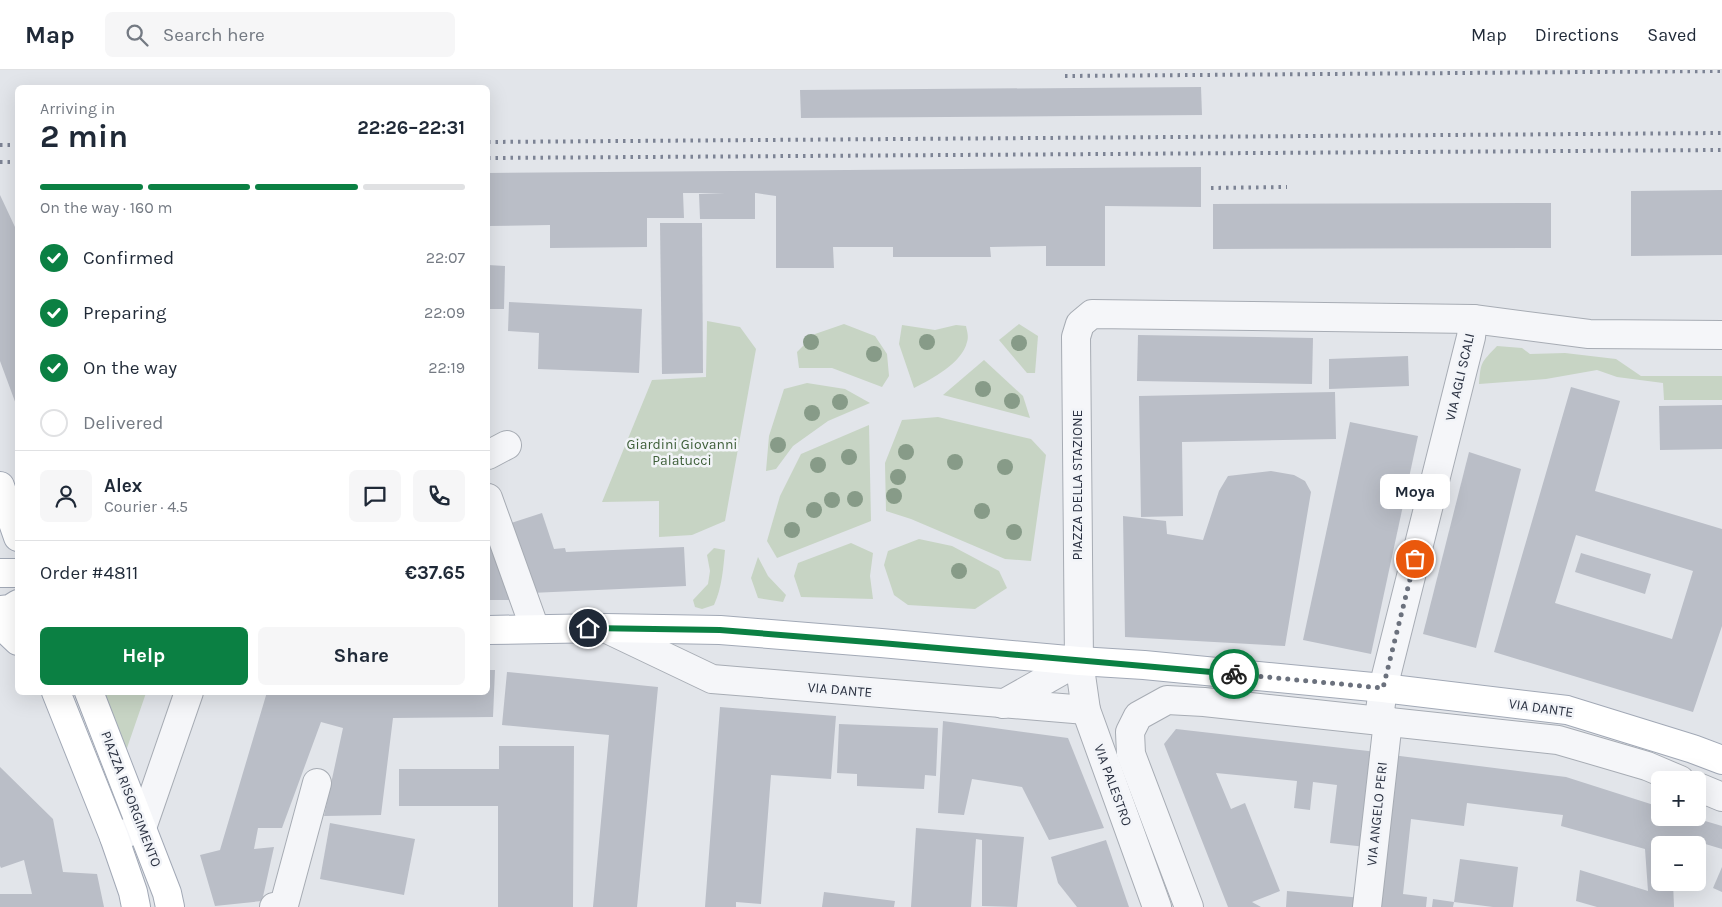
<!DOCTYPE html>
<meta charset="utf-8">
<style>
:root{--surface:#fff;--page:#f6f6f7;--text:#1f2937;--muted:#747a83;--line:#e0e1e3;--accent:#0b8043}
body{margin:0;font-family:Karla,sans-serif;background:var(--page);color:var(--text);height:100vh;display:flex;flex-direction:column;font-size:19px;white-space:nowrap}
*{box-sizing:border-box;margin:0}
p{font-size:16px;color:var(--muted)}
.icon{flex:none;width:28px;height:28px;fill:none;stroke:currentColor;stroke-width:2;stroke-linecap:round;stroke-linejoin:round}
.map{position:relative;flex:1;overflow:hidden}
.drawer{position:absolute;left:15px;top:15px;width:475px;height:610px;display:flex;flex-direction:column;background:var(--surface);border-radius:8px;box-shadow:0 5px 20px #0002}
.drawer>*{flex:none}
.fabs{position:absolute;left:1651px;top:701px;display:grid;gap:10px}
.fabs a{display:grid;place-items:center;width:55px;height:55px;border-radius:8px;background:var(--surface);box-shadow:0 5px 20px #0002;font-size:25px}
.pin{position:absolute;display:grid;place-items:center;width:42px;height:42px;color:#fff;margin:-21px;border:2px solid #fff;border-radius:50%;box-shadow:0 1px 5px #0007}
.courier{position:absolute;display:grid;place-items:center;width:50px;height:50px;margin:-25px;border:4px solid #0b8043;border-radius:50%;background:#fff;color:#222;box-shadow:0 1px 6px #0007}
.bubble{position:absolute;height:35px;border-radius:8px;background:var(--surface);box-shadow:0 5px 20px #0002;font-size:16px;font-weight:700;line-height:35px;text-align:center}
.overview em{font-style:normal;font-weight:700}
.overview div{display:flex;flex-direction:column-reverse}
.overview{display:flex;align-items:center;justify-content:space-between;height:85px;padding:0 25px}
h1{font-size:32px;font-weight:700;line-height:38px}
.bar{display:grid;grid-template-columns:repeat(4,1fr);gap:8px 5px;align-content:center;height:60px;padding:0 25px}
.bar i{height:6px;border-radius:4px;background:var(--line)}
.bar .current{background:var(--accent)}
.bar p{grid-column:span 4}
.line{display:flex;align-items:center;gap:12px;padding:0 25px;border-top:1px solid var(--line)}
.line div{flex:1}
.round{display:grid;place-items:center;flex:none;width:52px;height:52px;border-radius:8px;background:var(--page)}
ol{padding:0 25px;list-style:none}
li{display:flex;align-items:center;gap:15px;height:55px}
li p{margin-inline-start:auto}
li .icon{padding:5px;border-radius:50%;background:var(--accent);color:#fff;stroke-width:4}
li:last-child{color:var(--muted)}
li i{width:28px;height:28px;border:2px solid var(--line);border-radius:50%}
.cta{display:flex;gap:10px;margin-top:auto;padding:10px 25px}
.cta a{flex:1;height:58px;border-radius:8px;background:var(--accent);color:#fff;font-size:20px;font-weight:700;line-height:58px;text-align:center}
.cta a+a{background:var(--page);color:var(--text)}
header{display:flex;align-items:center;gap:30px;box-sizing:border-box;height:70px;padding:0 25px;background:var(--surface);border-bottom:1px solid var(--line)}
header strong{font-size:24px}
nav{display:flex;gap:28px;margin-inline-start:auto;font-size:18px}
.search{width:350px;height:45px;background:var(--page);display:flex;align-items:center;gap:12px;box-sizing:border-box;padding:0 18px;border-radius:8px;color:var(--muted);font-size:19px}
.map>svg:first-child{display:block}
</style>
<header>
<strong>Map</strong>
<div class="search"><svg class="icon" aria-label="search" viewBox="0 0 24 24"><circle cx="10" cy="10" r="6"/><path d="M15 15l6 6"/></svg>Search here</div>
<nav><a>Map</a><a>Directions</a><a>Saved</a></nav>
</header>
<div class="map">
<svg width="1722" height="837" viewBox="0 0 1722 837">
<rect width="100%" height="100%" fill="#e2e5ea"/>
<g fill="#c7d4c4">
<polygon points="707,251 740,257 756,279 725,451 692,465 659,467 659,431 602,432 652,310 706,307"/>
<polygon points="844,254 875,266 887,284 889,306 882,317 832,298 799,298 797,282 815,264"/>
<polygon points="1019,254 1038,266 1035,303 1027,303 999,270"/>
<path d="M 902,255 L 935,260 L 956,255 L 966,256 C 967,261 969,267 967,272 C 962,293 932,309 914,318 L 899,274 Z"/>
<path d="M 1497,276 L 1522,278 L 1530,284 L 1565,283 L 1616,289 L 1641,306 L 1722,306 L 1722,330 L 1664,330 L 1663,313 L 1617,307 L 1597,300 L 1546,309 L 1479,314 C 1481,291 1481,293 1497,276 Z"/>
<polygon points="984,290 1023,326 1030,348 943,325"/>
<polygon points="807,313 845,319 870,333 828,351 793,376 776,399 766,401 769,366 784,319"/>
<polygon points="938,347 1031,369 1046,385 1031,491 1005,489 911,449 886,441 885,393 902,350"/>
<polygon points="869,355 871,451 777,488 767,471 780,426 801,384"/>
<polygon points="919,469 952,476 999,501 1007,518 975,539 908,535 894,525 884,495 888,481"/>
<polygon points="851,473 873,483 870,506 873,529 801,527 794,506 798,493"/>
<path d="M 714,478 L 725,480 C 723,500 722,517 714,535 L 702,539 L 695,537 L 693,530 L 708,514 L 710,501 L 707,485 Z"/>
<polygon points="758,487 768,506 786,525 783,532 758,528 751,508"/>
<polygon points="94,623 146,623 127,678 126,688"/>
</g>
<g fill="#babec7" fill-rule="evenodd">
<polygon points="1201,17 1202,45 801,48 800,20"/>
<polygon points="1201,97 1201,137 1105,136 1105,196 1046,196 1046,176 990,177 991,187 893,187 893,177 833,177 834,198 776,198 776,126 756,123 755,123 755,149 700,149 699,124 725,123 683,123 684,148 647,148 647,177 550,178 550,155 488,156 488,103"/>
<polygon points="1722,120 1722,185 1631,186 1631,121"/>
<polygon points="0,125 15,157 18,157 17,337 0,291"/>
<polygon points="1551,133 1551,178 1213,179 1213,134"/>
<polygon points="660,153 702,153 703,303 662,304"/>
<polygon points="488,195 505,196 504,239 488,239"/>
<polygon points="509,232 642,239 639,303 538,299 539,263 508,261"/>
<polygon points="1138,265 1313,268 1312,314 1137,311"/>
<polygon points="1408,286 1409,316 1329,319 1329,289"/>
<path d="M 1571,317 L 1620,331 L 1595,421 L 1722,459 L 1722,556 L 1693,642 L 1494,582 ZM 1576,465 L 1693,501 L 1672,569 L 1555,533 Z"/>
<polygon points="1335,322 1336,369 1182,372 1183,446 1141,447 1139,326"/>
<polygon points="1722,335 1722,379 1660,380 1659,336"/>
<polygon points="1350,352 1418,366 1371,584 1303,570"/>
<polygon points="1469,382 1521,399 1476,578 1423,564"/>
<polygon points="1271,401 1294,405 1305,411 1311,422 1285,576 1125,567 1123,446 1166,451 1167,464 1203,470 1219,421 1228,406"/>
<polygon points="542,443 554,479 565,478 566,482 684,477 686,516 531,523 508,454"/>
<polygon points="488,457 518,530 488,530"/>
<polygon points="1581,483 1651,504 1645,524 1575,502"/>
<polygon points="488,600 495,600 493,647 393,648 381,745 324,746 343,658 321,652 282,758 258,758 254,779 274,777 262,831 215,836 200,785 220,780 267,622 488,622"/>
<polygon points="507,602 658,617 637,837 593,837 609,665 502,655"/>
<polygon points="720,637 836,646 831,709 771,705 761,834 736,832 736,837 705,837"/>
<polygon points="943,651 1068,668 1104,758 1049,770 1022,717 972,709 964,745 938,743"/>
<polygon points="839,654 938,658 936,706 925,705 924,719 857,716 857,704 837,703"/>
<polygon points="1176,659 1377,682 1366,777 1330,773 1337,715 1313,712 1310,740 1294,738 1297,711 1216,703 1231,739 1245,733 1280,821 1252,832 1261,837 1228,837 1164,674"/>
<polygon points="499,676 574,676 573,837 498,837 498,736 399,736 399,699 499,699"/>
<polygon points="1392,685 1566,707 1660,737 1660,748 1695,748 1722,756 1722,779 1702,773 1704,795 1698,793 1698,775 1660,775 1660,812 1673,812 1674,837 1597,837 1576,831 1580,800 1648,821 1645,779 1561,756 1563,745 1467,733 1464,756 1411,749 1403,824 1427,827 1426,837 1374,837"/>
<polygon points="0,697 53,749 63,802 97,804 104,837 0,837 0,824 32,824 24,790 1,798 0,796"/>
<polygon points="330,753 415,769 404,825 320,809"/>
<polygon points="916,758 1024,767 1017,837 982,836 982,770 976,769 971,837 911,837"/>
<polygon points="1106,770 1129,837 1077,837 1058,813 1051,787"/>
<polygon points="1460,789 1518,797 1513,837 1493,837 1454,832"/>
<polygon points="1722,797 1722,822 1713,818"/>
<polygon points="1287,821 1362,828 1361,837 1286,837"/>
<polygon points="824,822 895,831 894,837 822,837"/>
<polygon points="1433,829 1454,832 1453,837 1432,837"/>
</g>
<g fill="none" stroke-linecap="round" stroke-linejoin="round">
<g stroke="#a7acb4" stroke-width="30">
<g id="minor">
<polyline points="488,385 507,375"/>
<polyline points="488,428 535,559"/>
<polyline points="605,558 712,609 1086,640"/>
<polyline points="1003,634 1079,591"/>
<polyline points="1380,641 1383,618 1471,267 1473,249"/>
<polyline points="1698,717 1722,727"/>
<polyline points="114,767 142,758 189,622"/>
<polyline points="274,837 284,835 317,713"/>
<polyline points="1157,837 1086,640 1079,591 1076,267 1080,254 1092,244 1473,249 1589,264 1722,265"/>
<polyline points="1189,837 1131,684 1130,662 1138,646 1167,630 1204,632 1558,670 1647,696 1680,710"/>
<polyline points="1367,837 1388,651"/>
</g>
</g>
<g stroke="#a2a9b6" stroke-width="30">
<g id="major">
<polyline points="0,416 18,467"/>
<polyline points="0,503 18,503"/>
<polyline points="0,540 10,539 18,534"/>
<polyline points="0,554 18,571"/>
<polyline points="488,560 605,558 720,560 881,573 1079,591 1144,595 1383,618 1567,640 1693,679 1722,690"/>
<polyline points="56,622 114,767 133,822 136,837"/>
<polyline points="89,622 167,823 170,837"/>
</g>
</g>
<use href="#minor" stroke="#f5f6f9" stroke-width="28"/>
<use href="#major" stroke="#fff" stroke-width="28"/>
<g stroke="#7c8394" stroke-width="4" stroke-dasharray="2.5 5" stroke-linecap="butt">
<polyline points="1065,6 1722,1"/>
<polyline points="488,72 1722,63"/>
<polyline points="0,75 18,75"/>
<polyline points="488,88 1722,80"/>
<polyline points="0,92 18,92"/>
<polyline points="1211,118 1287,117"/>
</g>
</g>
<g fill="#879b88">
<circle cx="811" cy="272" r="8"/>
<circle cx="927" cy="272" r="8"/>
<circle cx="1019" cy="273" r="8"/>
<circle cx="874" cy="284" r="8"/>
<circle cx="983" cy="319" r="8"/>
<circle cx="1012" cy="331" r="8"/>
<circle cx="840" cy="332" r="8"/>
<circle cx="812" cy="343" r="8"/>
<circle cx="778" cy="375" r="8"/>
<circle cx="906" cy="382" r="8"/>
<circle cx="849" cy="387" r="8"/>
<circle cx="955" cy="392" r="8"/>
<circle cx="818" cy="395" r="8"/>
<circle cx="1005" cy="397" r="8"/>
<circle cx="898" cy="407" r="8"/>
<circle cx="894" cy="426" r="8"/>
<circle cx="855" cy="429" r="8"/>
<circle cx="832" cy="430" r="8"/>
<circle cx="814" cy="440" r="8"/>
<circle cx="982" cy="441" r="8"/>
<circle cx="792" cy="460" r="8"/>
<circle cx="1014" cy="462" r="8"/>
<circle cx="959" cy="501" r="8"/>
</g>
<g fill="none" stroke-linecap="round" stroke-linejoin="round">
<polyline stroke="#6b717d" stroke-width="5" stroke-dasharray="0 9" points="1234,604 1383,618 1415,489"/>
<polyline stroke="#0b8043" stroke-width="6" points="588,558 720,560 881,573 1234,604"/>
</g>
<g text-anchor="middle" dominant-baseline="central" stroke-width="5" stroke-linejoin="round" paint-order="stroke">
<g font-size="14" fill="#2b3242" stroke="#f2f4f8">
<text transform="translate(1460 307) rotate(-77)">VIA AGLI SCALI</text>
<text transform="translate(1077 415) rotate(-90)">PIAZZA DELLA STAZIONE</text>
<text transform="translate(840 620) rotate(5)">VIA DANTE</text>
<text transform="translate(1541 638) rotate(8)">VIA DANTE</text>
<text transform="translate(1113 715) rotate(70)">VIA PALESTRO</text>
<text transform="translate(131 729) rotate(69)">PIAZZA RISORGIMENTO</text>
<text transform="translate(1377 744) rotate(-84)">VIA ANGELO PERI</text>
</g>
<g font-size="14" fill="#3d5e38" stroke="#f2f4f8">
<text x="682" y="374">Giardini Giovanni<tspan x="682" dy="16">Palatucci</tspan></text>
</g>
</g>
</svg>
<div class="fabs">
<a>+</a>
<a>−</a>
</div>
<div class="pin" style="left:1415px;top:489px;background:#ea580c"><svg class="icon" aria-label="bag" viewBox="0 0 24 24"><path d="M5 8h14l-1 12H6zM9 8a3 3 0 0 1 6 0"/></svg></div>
<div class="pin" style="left:588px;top:558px;background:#1f2937"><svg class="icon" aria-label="home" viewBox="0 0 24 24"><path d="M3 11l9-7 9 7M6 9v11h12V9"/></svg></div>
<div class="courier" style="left:1234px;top:604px"><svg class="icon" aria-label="bike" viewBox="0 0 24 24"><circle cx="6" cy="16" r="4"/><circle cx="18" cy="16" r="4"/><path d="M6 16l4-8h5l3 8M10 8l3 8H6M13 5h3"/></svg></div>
<div class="bubble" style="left:1380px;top:404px;width:70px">Moya</div>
<section class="drawer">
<div class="overview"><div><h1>2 min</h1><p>Arriving in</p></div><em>22:26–22:31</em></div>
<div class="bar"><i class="current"></i><i class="current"></i><i class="current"></i><i></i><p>On the way · 160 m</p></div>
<ol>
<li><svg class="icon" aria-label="check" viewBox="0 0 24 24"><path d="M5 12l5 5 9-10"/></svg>Confirmed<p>22:07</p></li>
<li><svg class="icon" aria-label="check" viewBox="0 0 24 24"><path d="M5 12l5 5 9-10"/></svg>Preparing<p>22:09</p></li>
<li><svg class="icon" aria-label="check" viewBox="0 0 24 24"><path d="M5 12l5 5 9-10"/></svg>On the way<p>22:19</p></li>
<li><i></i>Delivered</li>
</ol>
<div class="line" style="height:90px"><a class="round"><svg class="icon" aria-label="person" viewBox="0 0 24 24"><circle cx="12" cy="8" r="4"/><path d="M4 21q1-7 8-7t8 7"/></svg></a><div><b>Alex</b><p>Courier · 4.5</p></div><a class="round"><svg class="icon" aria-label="chat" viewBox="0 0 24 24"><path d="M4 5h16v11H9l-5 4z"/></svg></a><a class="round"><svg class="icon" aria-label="phone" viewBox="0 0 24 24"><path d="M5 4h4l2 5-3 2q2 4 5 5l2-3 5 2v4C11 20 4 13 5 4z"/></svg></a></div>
<div class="line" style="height:65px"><div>Order #4811</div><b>€37.65</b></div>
<div class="cta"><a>Help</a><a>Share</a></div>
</section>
</div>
